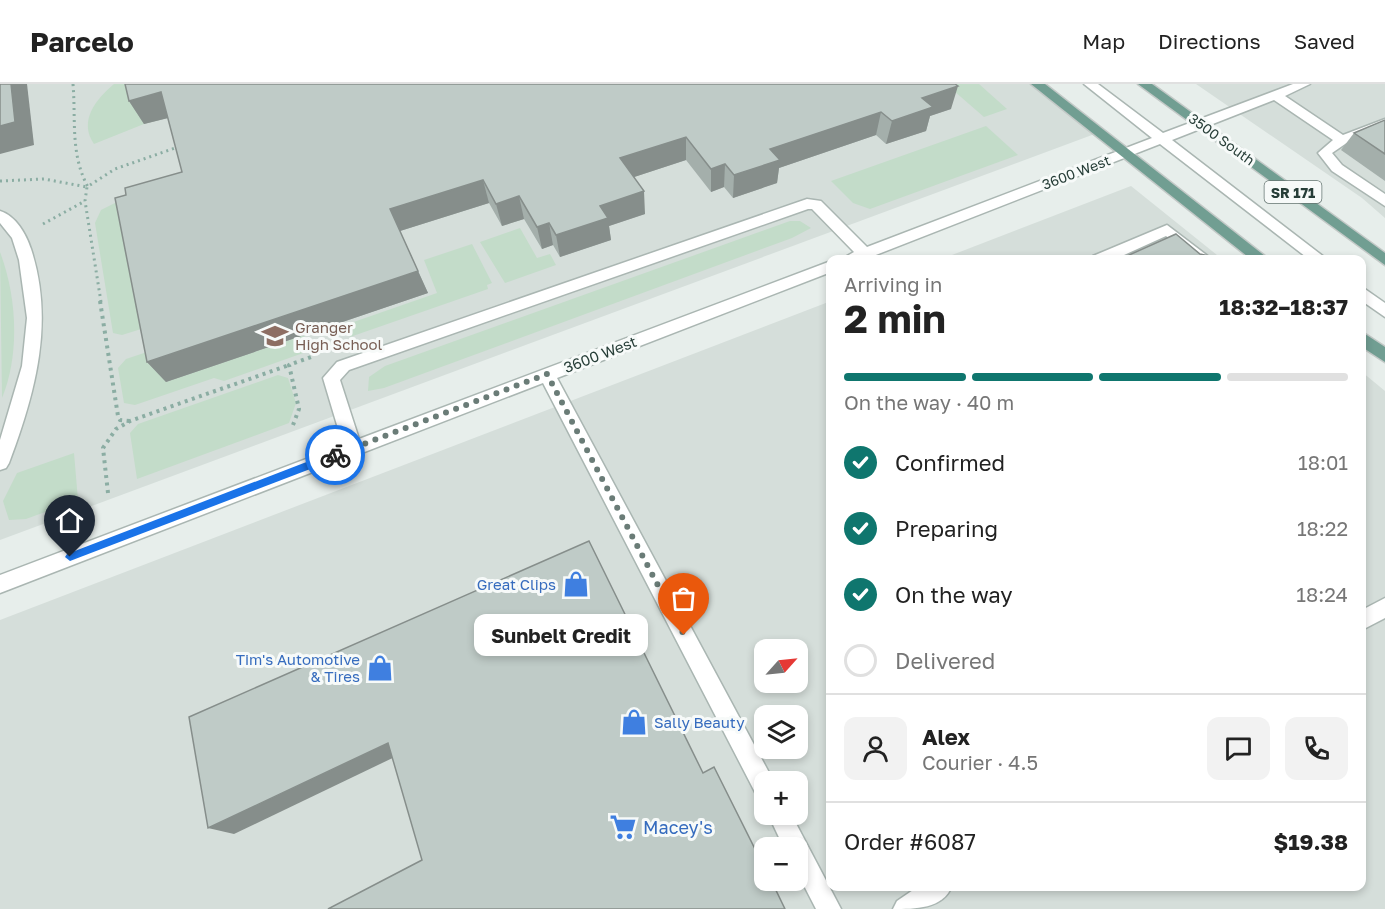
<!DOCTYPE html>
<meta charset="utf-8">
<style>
:root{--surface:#fff;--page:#f2f2f2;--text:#222;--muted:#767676;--line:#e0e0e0;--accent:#0f766e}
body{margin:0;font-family:"Golos Text",sans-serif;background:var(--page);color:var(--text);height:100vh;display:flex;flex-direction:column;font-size:22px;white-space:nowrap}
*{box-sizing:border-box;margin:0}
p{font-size:20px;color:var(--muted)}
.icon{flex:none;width:33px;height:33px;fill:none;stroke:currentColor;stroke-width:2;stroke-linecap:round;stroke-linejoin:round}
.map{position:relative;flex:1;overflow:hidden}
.details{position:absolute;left:826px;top:171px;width:540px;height:636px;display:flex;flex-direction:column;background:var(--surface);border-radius:12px;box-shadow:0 3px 9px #0003}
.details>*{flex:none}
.needle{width:39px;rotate:63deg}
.controls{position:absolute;left:754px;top:555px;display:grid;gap:12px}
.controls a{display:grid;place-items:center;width:54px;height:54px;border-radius:12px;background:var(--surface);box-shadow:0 3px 9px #0003;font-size:30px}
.pin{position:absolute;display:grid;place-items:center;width:51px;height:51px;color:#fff;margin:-62px -26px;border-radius:50% 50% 50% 0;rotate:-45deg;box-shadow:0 0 6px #0007}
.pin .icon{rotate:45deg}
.courier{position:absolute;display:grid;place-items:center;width:60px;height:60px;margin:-30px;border:4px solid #1a73e8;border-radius:50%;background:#fff;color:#222;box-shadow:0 2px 8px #0007}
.bubble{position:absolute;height:42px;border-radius:12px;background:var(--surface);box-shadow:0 3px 9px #0003;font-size:20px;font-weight:700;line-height:42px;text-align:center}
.summary em{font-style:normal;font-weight:700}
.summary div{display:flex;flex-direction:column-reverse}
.summary{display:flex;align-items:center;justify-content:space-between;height:102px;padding:0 18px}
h1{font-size:39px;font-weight:700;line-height:45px}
.bar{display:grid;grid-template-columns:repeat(4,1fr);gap:9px 6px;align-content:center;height:72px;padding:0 18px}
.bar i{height:8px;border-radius:4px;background:var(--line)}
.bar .selected{background:var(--accent)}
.bar p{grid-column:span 4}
.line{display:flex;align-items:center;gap:15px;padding:0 18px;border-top:2px solid var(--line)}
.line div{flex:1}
.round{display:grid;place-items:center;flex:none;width:63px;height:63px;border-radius:12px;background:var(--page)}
ol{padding:0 18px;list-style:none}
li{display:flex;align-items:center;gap:18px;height:66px}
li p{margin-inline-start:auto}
li .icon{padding:6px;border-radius:50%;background:var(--accent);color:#fff;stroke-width:4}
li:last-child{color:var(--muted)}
li i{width:33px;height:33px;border:3px solid var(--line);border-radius:50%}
header{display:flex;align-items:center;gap:36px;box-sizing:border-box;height:84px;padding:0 30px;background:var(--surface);border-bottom:2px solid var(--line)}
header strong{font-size:28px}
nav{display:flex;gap:33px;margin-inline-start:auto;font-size:21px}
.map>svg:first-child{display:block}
</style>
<header>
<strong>Parcelo</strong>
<nav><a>Map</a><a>Directions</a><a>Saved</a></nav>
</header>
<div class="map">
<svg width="1385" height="825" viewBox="0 0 1385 825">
<rect width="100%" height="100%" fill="#e7eeeb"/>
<g fill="#d5deda" fill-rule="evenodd">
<polygon points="0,0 1039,0 1100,48 0,456"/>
<polygon points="1196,0 1385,0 1385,134 1362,114"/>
<polygon points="1131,102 1222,175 939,176"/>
<path d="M 831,217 L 831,802 L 1362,802 L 1362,288 L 1385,307 L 1385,825 L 0,825 L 0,536 ZM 765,566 L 798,566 L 798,598 L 765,598 ZM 765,632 L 798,632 L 798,664 L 765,664 ZM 765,698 L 798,698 L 798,730 L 765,730 ZM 765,764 L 798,764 L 798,796 L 765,796 Z"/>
</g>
<g fill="#c3dcc9">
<path d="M 114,0 L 135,0 L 144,40 L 94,60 C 78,37 96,15 114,0 Z"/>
<polygon points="946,0 979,0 1007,25 984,33"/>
<polygon points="986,42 1018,71 870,125 853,119 831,97"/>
<polygon points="119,117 154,241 122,251 113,249 95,139 101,126"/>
<polygon points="790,137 800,137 811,144 792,154 384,304 368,307 369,293 385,282"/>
<polygon points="520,144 537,174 550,170 556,181 505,199 480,158"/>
<polygon points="472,160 492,199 487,201 488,205 350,253 345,241 437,209 424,176"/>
<path d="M 0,168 C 17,213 20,270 2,314 Z"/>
<polygon points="304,251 309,266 306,268 224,297 214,294 135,321 124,319 118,284 126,275 159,264 166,298"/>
<polygon points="278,291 288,294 296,319 289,339 137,395 130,349 138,340"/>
<polygon points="74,369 78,416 26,435 9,436 3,417 17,389"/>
</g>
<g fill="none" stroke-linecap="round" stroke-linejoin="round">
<g stroke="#aab6b2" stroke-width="3">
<g id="minor">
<polygon points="1084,0 1098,0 1163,49 1293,0 1310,0 1285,12 1343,51 1385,35 1385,44 1348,58 1332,69 1342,81 1385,110 1385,122 1332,87 1318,69 1333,56 1274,16 1172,56 1328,176 1310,176 1160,60 863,176 840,176 854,168 812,125 808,125 349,286 340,296 359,355 831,177 831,188 557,294 773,696 765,698 765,715 757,712 543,299 0,509 0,491 343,361 323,294 337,278 807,115 821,117 867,163 1152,54"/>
<path d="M 0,127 C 16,132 26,150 31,165 C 55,238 35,310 9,379 L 6,384 L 0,386 L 0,356 L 22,282 L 27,234 L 19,176 L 12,154 L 0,139 Z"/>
<polygon points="1167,141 1213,176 1195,176 1166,152 1113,176 1091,176 1093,172"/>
<polygon points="1362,203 1385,219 1385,233 1362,217"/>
<polygon points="1385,514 1385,534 1362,546 1362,526"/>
<polygon points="768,730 791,730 841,825 816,825 798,790 798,764 784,764"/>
<path d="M 919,802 L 952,802 C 943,825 915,825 893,825 L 897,817 Z"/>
</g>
</g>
<g stroke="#c3c9c7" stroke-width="3">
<g id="major">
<polygon points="1031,0 1045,0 1270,176 1252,176"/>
<polygon points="1138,0 1152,0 1385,169 1385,181"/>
<polygon points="1362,248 1385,263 1385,278 1362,263"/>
</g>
</g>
<g stroke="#8bada3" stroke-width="3" stroke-dasharray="2 4" stroke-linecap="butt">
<path d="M 73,0 C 76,36 70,70 88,103"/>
<polyline points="0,97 44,95 87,103"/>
<polyline points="43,140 85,117"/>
<polyline points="101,218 85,117 87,103 115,85 178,63"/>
</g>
<g stroke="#8bada3" stroke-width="4" stroke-dasharray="3 4.5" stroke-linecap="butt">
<polyline points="100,217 118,332 120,336 130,337"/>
<polyline points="293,341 299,325 289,281 311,273"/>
<polyline points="108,409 103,364 116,345 130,337 289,281"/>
</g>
<use href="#minor" fill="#fff" fill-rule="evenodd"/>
<use href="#major" fill="#719e92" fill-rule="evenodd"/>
</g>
<g fill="#a4afab">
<polygon points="129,17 951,25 930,32 926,47 886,60 876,51 779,84 777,99 733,114 724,103 711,108 686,76 634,93 645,130 609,142 611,156 560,173 553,161 542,165 524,135 502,142 489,119 400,147 428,209 166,298 147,278 126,111 182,88 168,34 144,40"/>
<polygon points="1385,36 1385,97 1341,66 1354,49"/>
</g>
<g fill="#868e8b">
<polygon points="11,0 27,0 34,61 0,70 0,42"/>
<polygon points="958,2 951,25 930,32 926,47 886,60 892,37 922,14"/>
<polygon points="161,8 176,32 144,40 129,17"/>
<polygon points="881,28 876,51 779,84 777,99 733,114 734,91 770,65"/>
<polygon points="686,53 686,76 622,97 620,74"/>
<polygon points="725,80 724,103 711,108 711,85"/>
<polygon points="483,96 489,119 400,147 390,125"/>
<polygon points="644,107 645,130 609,142 611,156 560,173 556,151 600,122"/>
<polygon points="519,112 524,135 502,142 496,120"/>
<polygon points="549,139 553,161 542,165 537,143"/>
<polygon points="418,187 428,209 166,298 147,278"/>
<polygon points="388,659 403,669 234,750 208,744"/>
</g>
<g fill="#bfcbc7" stroke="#868e8b" stroke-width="1.5">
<polygon points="0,0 11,0 15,38 0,42"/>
<polygon points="125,0 955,0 958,2 922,14 933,23 892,37 881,28 770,65 780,76 734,91 725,80 711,85 686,53 620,74 644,107 600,122 608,134 556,151 549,139 537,143 519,112 496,120 483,96 390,125 418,187 147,278 115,114 126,111 125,104 182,88 161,8 129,17"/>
<polygon points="1385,36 1385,70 1354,49"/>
<polygon points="1176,150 1200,170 1209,172 1200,176 1118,176"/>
<polygon points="589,457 703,689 714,683 765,785 765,796 771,796 785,825 328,825 422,776 388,659 208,744 189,633"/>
</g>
<polygon fill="#1a73e8" points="335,367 340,371 339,374 70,477 65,473 67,470"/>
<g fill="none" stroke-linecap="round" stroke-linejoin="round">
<polyline stroke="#6a7c77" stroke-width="6" stroke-dasharray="0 10.8" points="335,371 547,290 684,551"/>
</g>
<defs>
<g id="school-bare" transform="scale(2.07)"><path d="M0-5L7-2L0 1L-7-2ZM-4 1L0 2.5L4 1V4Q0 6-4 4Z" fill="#8d6e63" stroke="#f7faf9" stroke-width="2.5" paint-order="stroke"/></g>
<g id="shop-bare" transform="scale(2.07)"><path d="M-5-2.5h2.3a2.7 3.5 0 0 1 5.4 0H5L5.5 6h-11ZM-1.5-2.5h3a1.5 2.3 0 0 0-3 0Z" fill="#3f7fe0" stroke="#f7faf9" stroke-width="2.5" paint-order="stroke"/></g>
<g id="supermarket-bare" transform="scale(2.07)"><path d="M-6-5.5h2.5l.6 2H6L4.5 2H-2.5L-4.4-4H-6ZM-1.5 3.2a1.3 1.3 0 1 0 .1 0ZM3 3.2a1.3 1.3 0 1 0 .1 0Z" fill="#3f7fe0" stroke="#f7faf9" stroke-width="2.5" paint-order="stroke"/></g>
</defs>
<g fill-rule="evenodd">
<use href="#school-bare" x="275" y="252"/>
<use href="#shop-bare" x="576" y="500"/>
<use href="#shop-bare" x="380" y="584"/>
<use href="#shop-bare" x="634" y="638"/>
<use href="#supermarket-bare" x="623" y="743"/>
</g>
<g text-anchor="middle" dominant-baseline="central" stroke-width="6" stroke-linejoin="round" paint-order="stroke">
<g font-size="14" fill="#273e38" stroke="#f7faf9">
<text transform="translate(1222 55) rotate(36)">3500 South</text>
<text transform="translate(1076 88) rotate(-21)">3600 West</text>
</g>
<rect fill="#f7faf9" stroke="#657672" stroke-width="1.5" x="1264.5" y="97" width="57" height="22" rx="4.5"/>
<g font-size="14" font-weight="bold" fill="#273e38">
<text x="1293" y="108">SR 171</text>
</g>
<g font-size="15" fill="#785e54" stroke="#f7faf9" text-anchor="start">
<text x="295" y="243">Granger<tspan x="295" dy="17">High School</tspan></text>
</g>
<g font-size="15" fill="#273e38" stroke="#f7faf9">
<text transform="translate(600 270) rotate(-21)">3600 West</text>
</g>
<g font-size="15" fill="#366cbe" stroke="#f7faf9" text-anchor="end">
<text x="556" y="500">Great Clips</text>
<text x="360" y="575">Tim's Automotive<tspan x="360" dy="17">&amp; Tires</tspan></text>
<text x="654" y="638" text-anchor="start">Sally Beauty</text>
</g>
<g font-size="18" fill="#366cbe" stroke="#f7faf9" text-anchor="start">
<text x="643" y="743">Macey's</text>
</g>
</g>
</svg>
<div class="controls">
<a><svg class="needle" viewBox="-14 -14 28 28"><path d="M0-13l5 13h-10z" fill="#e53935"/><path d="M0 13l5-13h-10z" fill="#767676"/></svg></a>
<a><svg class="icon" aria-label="layers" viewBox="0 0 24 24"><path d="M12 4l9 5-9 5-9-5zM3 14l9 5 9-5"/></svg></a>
<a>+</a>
<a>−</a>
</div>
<div class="pin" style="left:684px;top:551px;background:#ea580c"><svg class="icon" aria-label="bag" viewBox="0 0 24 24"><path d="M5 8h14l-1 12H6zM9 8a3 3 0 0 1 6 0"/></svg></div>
<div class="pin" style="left:70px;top:473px;background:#1f2937"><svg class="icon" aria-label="home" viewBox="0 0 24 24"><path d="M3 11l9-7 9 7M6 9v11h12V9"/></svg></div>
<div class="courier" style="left:335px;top:371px"><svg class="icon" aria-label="bike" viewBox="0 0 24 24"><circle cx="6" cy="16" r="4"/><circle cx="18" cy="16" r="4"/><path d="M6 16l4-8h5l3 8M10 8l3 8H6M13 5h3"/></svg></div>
<div class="bubble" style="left:474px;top:530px;width:174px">Sunbelt Credit</div>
<section class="details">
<div class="summary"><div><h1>2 min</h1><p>Arriving in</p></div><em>18:32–18:37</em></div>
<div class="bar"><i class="selected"></i><i class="selected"></i><i class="selected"></i><i></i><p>On the way · 40 m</p></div>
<ol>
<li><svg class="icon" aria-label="check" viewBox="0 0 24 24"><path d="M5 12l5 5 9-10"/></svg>Confirmed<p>18:01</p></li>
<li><svg class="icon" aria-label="check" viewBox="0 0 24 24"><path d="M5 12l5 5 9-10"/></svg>Preparing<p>18:22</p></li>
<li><svg class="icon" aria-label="check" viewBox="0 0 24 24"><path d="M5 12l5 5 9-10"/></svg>On the way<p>18:24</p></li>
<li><i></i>Delivered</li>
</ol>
<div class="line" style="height:108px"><a class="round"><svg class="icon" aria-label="person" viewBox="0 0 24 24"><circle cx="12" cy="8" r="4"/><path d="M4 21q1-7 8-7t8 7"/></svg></a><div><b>Alex</b><p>Courier · 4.5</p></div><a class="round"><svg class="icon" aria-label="chat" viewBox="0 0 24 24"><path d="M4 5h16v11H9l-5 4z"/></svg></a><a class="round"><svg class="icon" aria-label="phone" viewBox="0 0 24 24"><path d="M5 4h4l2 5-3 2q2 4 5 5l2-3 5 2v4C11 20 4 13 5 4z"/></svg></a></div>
<div class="line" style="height:78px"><div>Order #6087</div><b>$19.38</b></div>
</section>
</div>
